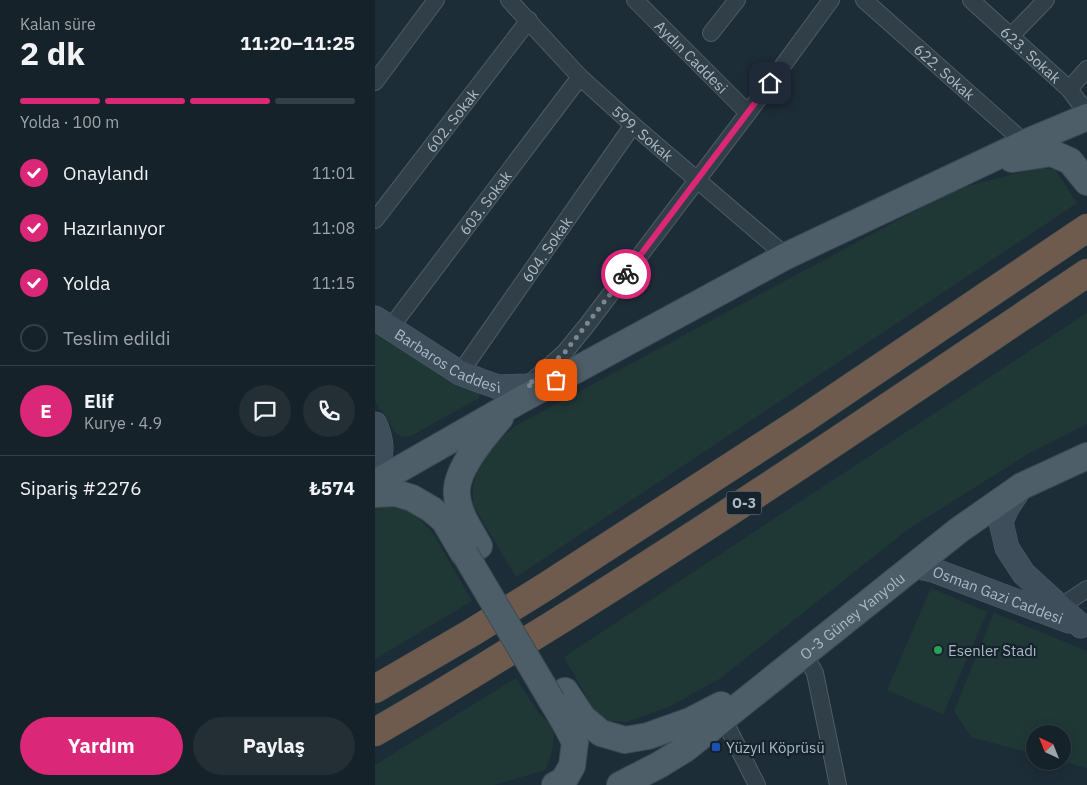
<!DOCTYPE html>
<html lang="tr">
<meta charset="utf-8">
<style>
:root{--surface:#162229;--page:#232f35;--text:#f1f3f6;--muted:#9ea4a8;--line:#353f46;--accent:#db2777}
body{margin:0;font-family:"IBM Plex Sans",sans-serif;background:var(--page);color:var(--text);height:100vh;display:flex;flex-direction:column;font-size:19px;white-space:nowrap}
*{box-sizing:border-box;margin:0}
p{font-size:16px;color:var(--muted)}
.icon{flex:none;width:28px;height:28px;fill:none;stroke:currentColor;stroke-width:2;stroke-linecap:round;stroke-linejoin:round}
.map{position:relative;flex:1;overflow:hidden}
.sheet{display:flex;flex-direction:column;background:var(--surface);width:375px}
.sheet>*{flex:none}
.needle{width:32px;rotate:317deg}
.tools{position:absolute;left:651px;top:725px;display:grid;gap:10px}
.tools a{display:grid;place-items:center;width:45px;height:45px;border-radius:50%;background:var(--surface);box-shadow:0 2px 12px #0003,0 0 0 1px var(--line);font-size:25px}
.pin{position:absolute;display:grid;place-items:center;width:42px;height:42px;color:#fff;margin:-21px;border-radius:10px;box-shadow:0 2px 8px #0006}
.courier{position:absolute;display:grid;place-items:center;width:50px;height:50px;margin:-25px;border:4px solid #db2777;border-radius:50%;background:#fff;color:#222;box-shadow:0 1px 6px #0007}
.headline em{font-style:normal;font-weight:700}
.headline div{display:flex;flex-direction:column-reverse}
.headline{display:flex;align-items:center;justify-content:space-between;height:85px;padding:0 20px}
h1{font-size:32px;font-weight:700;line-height:38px}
.bar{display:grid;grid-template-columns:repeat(4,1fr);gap:8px 5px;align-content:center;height:60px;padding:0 20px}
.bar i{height:6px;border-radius:4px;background:var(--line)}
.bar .current{background:var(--accent)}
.bar p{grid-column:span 4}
.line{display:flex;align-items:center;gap:12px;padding:0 20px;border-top:1px solid var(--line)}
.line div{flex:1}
.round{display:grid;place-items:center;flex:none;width:52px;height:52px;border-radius:26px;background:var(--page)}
ol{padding:0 20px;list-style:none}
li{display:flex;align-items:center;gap:15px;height:55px}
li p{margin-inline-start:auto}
li .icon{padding:5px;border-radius:50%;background:var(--accent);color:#fff;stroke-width:4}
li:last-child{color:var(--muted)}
li i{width:28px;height:28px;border:2px solid var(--line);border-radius:50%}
.action{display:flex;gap:10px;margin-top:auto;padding:10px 20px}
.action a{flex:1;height:58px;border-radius:30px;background:var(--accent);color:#fff;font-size:20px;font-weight:700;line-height:58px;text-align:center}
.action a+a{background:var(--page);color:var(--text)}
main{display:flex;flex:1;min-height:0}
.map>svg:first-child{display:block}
</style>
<main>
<section class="sheet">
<div class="headline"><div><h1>2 dk</h1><p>Kalan süre</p></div><em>11:20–11:25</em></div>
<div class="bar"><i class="current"></i><i class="current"></i><i class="current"></i><i></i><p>Yolda · 100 m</p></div>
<ol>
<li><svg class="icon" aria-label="check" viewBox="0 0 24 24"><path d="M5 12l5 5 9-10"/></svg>Onaylandı<p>11:01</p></li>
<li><svg class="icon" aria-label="check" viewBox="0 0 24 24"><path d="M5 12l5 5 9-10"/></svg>Hazırlanıyor<p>11:08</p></li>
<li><svg class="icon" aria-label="check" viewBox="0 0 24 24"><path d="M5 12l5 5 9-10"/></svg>Yolda<p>11:15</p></li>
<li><i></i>Teslim edildi</li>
</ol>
<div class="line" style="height:90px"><b class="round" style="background:var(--accent);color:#fff">E</b><div><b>Elif</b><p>Kurye · 4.9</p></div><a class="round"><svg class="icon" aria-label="chat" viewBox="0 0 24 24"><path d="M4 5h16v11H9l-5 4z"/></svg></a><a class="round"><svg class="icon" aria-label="phone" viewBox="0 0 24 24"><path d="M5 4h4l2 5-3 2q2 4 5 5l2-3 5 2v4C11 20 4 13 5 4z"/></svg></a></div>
<div class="line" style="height:65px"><div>Sipariş #2276</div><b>₺574</b></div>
<div class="action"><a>Yardım</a><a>Paylaş</a></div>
</section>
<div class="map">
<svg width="712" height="785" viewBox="0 0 712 785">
<rect width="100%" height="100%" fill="#1d2d37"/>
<g fill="#1f3836">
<polygon points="662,168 680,169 702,203 141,577 98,505 98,486 104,466 119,444 140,426 581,189"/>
<polygon points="712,313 712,424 653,454 532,530 346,678 294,707 251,722 235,721 222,715 189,657"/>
<polygon points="0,332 104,392 104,398 36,436 28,437 21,433 0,401"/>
<polygon points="0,507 34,508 57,532 97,601 0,659"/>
<polygon points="556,588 612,612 568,714 512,690"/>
<polygon points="619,613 712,651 712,768 686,761 688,761 688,734 660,734 660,754 596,737 579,711"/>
<path d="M 141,678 L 163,712 L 179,728 C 179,743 177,756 170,770 L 119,785 L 0,785 L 0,765 Z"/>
</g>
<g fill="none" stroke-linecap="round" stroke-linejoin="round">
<g stroke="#4e5c66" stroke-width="18">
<g id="street">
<path id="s1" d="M 134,0 L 205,77 L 258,125 L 411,256"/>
<path id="s2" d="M 260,0 L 373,113"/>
<path id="s3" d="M 489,0 L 650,143"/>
<path id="s4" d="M 596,0 L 694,89 L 712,113"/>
<polyline points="336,33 362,0"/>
<polyline points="636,36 671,0"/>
<polyline points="0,82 61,0"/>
<polyline points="694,89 712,69"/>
<path id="s5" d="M 0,220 L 154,20"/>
<path id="s6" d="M 16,327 L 205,77"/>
<path id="s7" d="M 85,373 L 258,125"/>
<polyline points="153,385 190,352 212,325 373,113 456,0"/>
<polyline points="685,607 712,589"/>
<polyline points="429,653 440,673 463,785"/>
<polyline points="348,718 382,785"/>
</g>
</g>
<g stroke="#4e5c66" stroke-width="25">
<g id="secondary">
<path id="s8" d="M 0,318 L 85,373 L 106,381 L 123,387 L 152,386 L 175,382"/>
<path d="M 0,424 C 7,440 9,454 0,469"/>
<polyline points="646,487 632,508 626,522 632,548 649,574 706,626"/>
<path id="s9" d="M 539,566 L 558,570 L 694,621"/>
</g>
</g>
<g stroke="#3d4a54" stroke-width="28">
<g id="primary">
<polyline points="637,159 677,153 695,161 712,182"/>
<polyline points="0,483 140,403 411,256 650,143 712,117"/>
<polyline points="0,494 21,493 37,498 56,509 69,520 89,554"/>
<path d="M 104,546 C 95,530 83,513 82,495 C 79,471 110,435 125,418"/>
<polyline points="190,691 208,718 226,733 250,740 273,736 315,721 346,705"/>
<polyline points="177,701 189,721 200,742 197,766 189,780 180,785"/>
<path id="s10" d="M 245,785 L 284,765 L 310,749 L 584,530 L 647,486 L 712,456"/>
</g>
</g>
<g stroke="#3b4952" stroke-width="29">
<g id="highway">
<polyline points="0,689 96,633 170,587 429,419 712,228"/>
<path d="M 0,732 C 62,697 122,659 182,622 C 362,510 536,391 712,273"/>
</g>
</g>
<use href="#street" stroke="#313f48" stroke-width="16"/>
<use href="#secondary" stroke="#3e4f5b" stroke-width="24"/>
<use href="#primary" stroke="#4e5e68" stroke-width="26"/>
<use href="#highway" stroke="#6e5b4d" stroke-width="28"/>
<g stroke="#3d4a54" stroke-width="28" stroke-linecap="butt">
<polyline id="primary-bridge" points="90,554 177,701"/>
</g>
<use href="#primary-bridge" stroke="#4e5e68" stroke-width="26"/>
</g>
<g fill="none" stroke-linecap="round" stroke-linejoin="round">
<polyline stroke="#798993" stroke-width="5" stroke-dasharray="0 9" points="181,380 152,386 190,352 251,274"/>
<polyline stroke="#db2777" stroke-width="6" points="251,274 395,83"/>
</g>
<circle fill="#2e9e5b" stroke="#16232c" stroke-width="2" cx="563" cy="650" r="5"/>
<rect fill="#1a4fb4" stroke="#16232c" stroke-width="2" x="336" y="742" width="10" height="10" rx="2.5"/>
<g text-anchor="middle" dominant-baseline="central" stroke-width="4.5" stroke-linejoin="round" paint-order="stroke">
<rect fill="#16232c" stroke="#7e8d97" stroke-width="1" x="351.5" y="491.5" width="35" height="23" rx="4"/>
<g font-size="14" font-weight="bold" fill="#aabac5">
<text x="369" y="503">O-3</text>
</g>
<g font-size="15" fill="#aabac5" stroke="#16232c">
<text stroke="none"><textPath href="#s4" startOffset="81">623. Sokak</textPath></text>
<text stroke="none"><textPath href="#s2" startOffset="80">Aydın Caddesi</textPath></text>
<text stroke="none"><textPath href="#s3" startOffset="108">622. Sokak</textPath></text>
<text stroke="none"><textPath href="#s5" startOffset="126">602. Sokak</textPath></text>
<text stroke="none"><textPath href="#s1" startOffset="189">599. Sokak</textPath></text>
<text stroke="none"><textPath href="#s6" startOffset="156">603. Sokak</textPath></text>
<text stroke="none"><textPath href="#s7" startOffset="151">604. Sokak</textPath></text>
<text stroke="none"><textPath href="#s8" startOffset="85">Barbaros Caddesi</textPath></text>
<text stroke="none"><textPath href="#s9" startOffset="89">Osman Gazi Caddesi</textPath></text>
<text stroke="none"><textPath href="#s10" startOffset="288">O-3 Güney Yanyolu</textPath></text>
</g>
<g font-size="15" fill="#aabac5" stroke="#16232c" text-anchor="start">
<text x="573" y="650">Esenler Stadı</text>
<text x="351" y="747">Yüzyıl Köprüsü</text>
</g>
</g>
</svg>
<div class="tools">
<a><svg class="needle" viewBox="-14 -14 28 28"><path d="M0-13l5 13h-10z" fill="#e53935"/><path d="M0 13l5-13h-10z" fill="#9ea4a8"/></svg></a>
</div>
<div class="pin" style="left:181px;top:380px;background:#ea580c"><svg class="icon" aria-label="bag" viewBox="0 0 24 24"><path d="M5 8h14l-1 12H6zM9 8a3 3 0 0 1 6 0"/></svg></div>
<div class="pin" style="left:395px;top:83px;background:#1f2937"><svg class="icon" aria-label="home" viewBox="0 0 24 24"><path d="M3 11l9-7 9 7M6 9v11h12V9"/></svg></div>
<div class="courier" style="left:251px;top:274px"><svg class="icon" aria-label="bike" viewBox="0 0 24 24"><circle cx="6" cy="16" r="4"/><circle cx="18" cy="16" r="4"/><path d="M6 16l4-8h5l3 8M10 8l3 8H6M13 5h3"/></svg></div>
</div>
</main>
